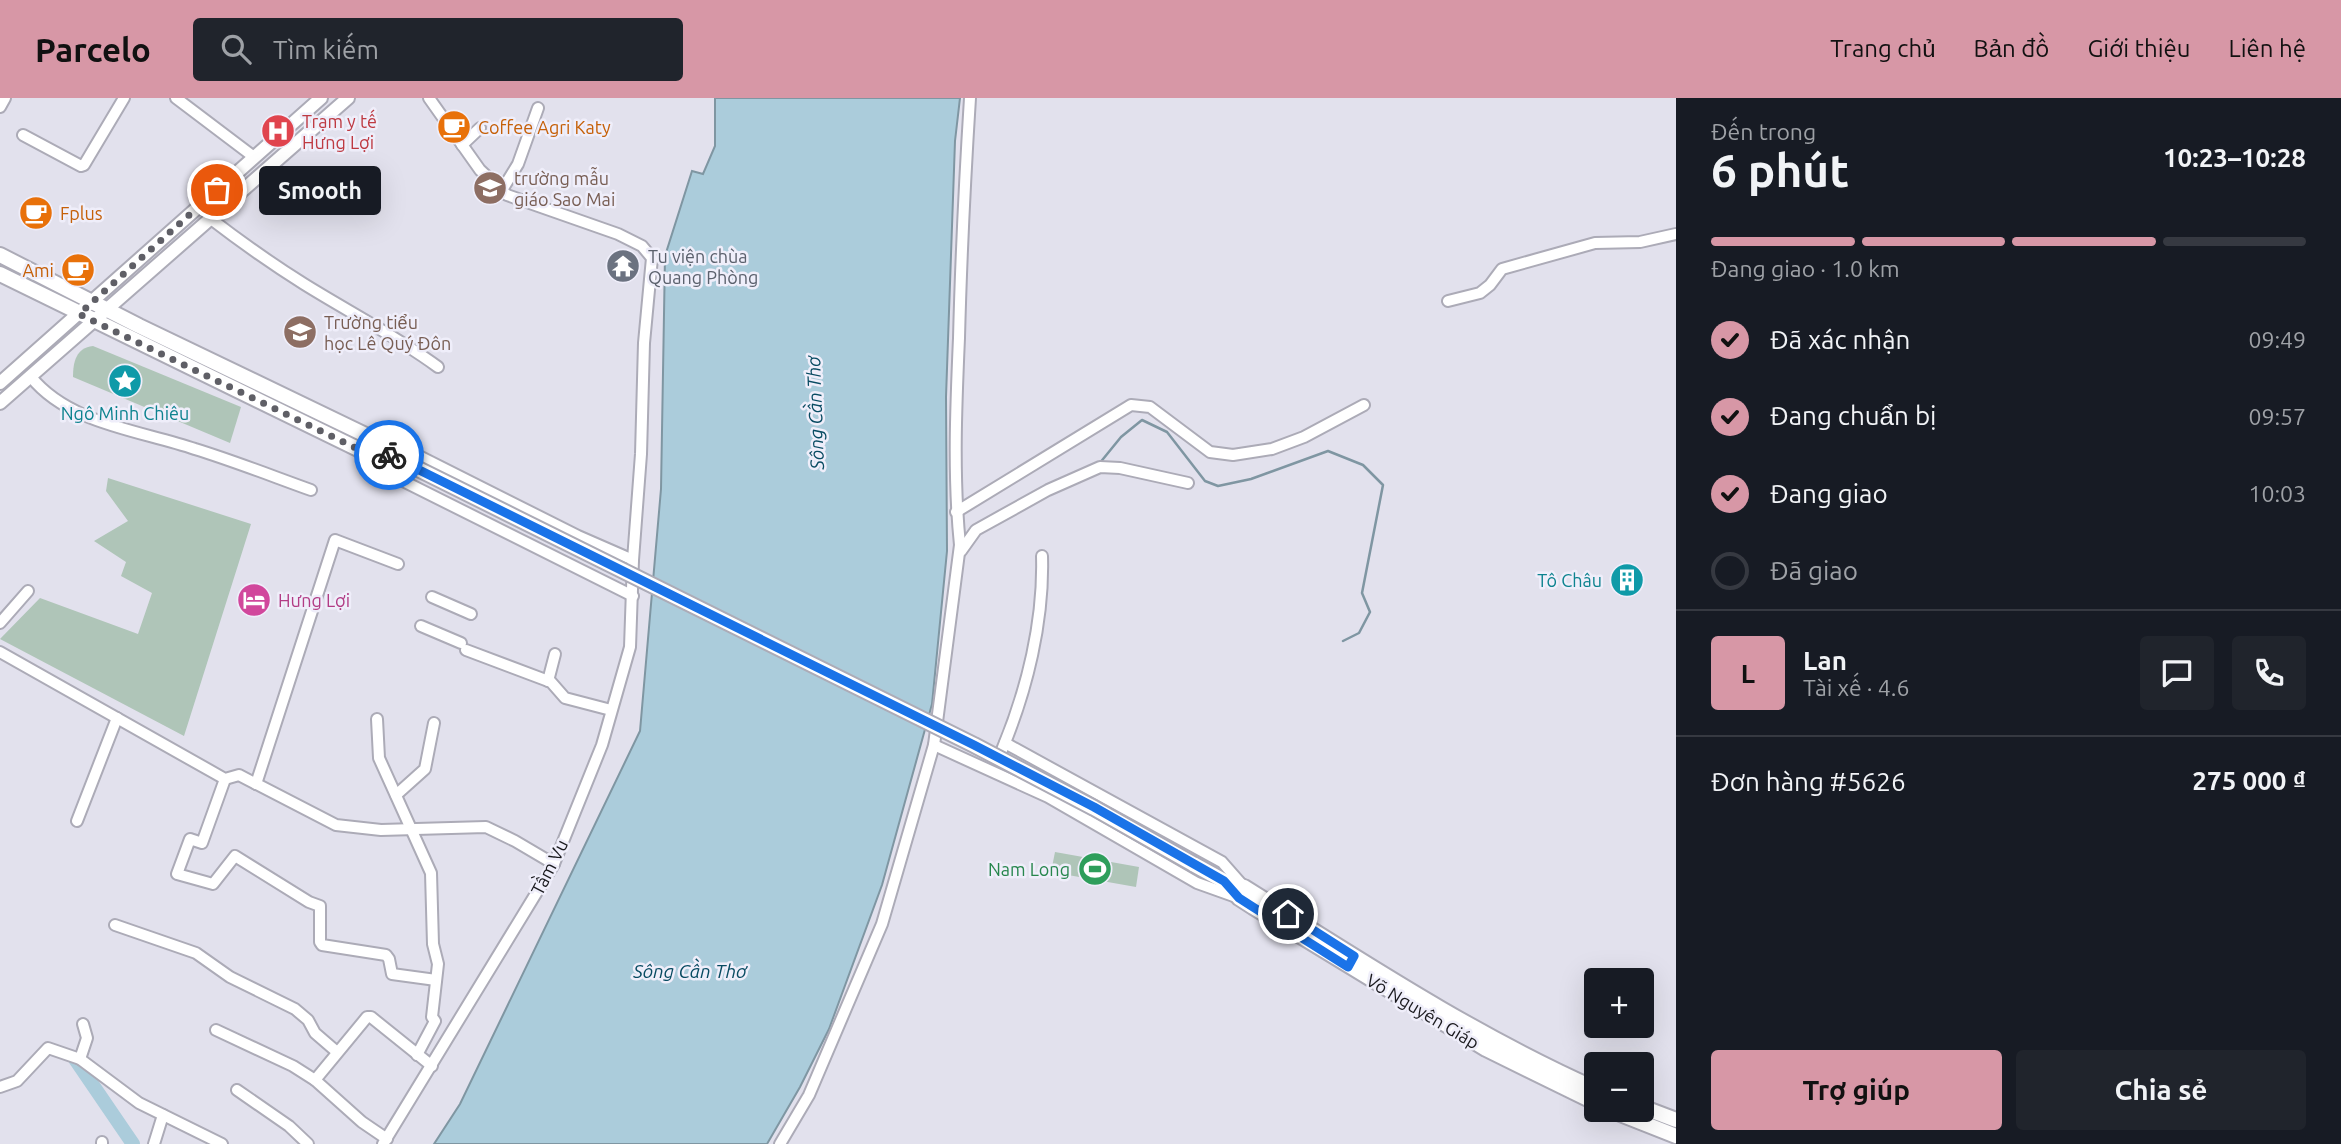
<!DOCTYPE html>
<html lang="vi">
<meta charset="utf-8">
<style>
:root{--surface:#171b24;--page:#20242c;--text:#f1f3f6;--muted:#9ea1a6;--line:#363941;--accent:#d797a6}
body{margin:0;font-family:Ubuntu,sans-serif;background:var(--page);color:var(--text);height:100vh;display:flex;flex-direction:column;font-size:26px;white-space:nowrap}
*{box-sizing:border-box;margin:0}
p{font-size:23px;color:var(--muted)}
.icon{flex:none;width:38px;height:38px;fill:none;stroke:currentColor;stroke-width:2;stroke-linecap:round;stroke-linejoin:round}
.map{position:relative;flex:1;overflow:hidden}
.panel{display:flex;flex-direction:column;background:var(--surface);width:665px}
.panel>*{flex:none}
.tools{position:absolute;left:1584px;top:870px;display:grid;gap:14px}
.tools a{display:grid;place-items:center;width:70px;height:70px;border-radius:7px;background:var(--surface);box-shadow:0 7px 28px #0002;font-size:35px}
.pin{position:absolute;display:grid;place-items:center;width:60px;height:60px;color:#fff;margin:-30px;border:4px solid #fff;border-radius:50%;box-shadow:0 2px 7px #0007}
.courier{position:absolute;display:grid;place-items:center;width:70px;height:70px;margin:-35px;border:5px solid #1a73e8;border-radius:50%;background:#fff;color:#222;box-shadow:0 2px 9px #0007}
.bubble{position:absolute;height:49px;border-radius:7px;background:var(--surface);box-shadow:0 7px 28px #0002;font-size:23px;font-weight:700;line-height:49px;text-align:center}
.overview em{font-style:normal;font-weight:700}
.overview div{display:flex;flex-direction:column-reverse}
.overview{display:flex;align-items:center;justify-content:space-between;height:119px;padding:0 35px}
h1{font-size:46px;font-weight:700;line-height:52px}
.bar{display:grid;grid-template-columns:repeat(4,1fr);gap:10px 7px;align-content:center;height:84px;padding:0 35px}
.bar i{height:9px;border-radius:5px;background:var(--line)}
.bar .selected{background:var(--accent)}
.bar p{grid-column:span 4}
.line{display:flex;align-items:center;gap:18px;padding:0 35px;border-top:2px solid var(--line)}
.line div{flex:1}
.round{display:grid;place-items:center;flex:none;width:74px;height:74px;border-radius:7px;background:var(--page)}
ol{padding:0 35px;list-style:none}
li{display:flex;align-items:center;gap:21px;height:77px}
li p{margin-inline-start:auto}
li .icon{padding:7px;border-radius:50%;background:var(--accent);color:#111;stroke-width:4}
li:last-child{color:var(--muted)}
li i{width:38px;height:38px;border:4px solid var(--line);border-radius:50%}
.button{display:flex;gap:14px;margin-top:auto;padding:14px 35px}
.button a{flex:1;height:80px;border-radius:7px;background:var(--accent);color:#111;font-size:28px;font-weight:700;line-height:80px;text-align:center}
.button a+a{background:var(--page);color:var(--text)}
header{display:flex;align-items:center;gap:42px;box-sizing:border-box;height:98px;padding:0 35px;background:var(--accent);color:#111}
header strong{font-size:33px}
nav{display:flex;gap:38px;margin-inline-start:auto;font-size:24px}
.search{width:490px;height:63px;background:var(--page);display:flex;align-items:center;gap:18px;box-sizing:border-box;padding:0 24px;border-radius:7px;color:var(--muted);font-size:26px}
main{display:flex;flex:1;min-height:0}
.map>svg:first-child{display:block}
</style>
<header>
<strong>Parcelo</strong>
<div class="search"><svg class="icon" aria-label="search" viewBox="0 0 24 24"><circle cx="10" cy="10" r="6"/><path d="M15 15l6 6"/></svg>Tìm kiếm</div>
<nav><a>Trang chủ</a><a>Bản đồ</a><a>Giới thiệu</a><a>Liên hệ</a></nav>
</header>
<main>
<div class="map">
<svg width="1676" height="1046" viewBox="0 0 1676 1046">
<rect width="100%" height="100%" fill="#e2e1ed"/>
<g fill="#afc5b8">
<path d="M 93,248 L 241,309 L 230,345 L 73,279 C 73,264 76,250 93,248 Z"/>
<polygon points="108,380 251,426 184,638 0,541 40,500 138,536 152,495 121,478 126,464 94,443 128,423 106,393"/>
<polygon points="1055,754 1139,769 1136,789 1051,774"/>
</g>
<polygon fill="#abccdb" stroke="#7f96a2" stroke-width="2" points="715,0 960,0 955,43 946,299 947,453 932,606 882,787 829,931 800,989 767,1046 434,1046 460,1006 640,633 661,391 665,158 692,73 703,76 715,48"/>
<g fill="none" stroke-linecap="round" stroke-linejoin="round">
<polyline stroke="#7f96a2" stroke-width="2.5" points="1099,366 1121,339 1142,322 1167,334 1205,383 1218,388 1251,381 1328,353 1363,367 1383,387 1362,495 1370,514 1359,535 1343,543"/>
<polyline stroke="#abccdb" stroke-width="14" points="75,961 133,1046"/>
<g stroke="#acabb7" stroke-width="14">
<g id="minor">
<polyline points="176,0 254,59"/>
<polyline points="0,9 5,0"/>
<polyline points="23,37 81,68 84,67 124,0"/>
<polyline points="462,47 480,30"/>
<polyline points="502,92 518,66 538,10"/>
<path d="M 211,121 C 241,144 272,166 304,186 C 349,214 396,238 438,269"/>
<polyline points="1448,203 1480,195 1490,187 1502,171 1595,145 1640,144 1676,136"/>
<path d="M 31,279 C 69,326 139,332 195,351 C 234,363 272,378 311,392"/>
<polyline points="379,343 401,349 578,438 633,462"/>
<polyline points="364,356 389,376 633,498"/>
<polyline points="956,414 1131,307 1150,309 1210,354 1233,357 1272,351 1304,339 1364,307"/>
<polyline points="961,453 976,432 1048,392 1100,369 1120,370 1188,385"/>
<polyline points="432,499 471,516"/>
<polyline points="0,525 28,493"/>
<polyline points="421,528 461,545"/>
<polyline points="466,552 551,584 565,600 611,612"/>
<polyline points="0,554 225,681 239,677 336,727 381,732 486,729 515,743 554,766"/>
<polyline points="548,583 555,556"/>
<polyline points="377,621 379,660 431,775 433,846 438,866 432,919 435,923 417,957"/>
<polyline points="1005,645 1222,764 1244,789"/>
<polyline points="934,647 1048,699 1197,785 1239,800"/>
<path d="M 1002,652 C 1027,592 1044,523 1042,458"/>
<polyline points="225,681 202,745 190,741 177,776 213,786 235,758 309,804 320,808 320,844 322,847 386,857 389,861 392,876 436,882"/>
<polyline points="256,686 335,442 398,466"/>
<polyline points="396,697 425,671 434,625"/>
<polyline points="77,723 117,620"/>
<polyline points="115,827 196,855 230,879 295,911 308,922 315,935 337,954"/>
<polyline points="216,932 293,968 315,982"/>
<polyline points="80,961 87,940 83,926"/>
<polyline points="0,989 17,983 48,950 80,961 139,1005 222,1046"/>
<polyline points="237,992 289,1028 308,1046"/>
<polyline points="387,1041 362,1024 315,982 367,919 371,919 432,968"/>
<polyline points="102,1046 102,1044"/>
<polyline points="154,1046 163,1017"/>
<polyline points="383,1046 554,766 602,647 630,549 633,462 641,356 644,245 652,160 642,148 618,136 507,97 480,72 429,0"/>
<path d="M 780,1046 L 809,997 L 882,826 L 934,647 L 960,447 C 953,379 956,308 959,240 C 961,160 965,80 970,0"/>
</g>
</g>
<g stroke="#acabb7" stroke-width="16">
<g id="major">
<polyline points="0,285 321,0"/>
<polyline points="0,305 348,0"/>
</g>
</g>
<g stroke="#acabb7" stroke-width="18">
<g id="highway">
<polyline points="0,157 139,228 376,342 391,356 406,365"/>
<polyline points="0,176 360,352 371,357 391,356"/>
<path d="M 1193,766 L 1224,783 L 1244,789 C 1359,861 1472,936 1596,991"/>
<polyline points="1225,784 1239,800 1253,809 1486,951 1596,1005"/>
<polyline points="1642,1009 1676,1022"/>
<polyline points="1610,1012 1676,1038"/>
</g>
</g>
<use href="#minor" stroke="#fff" stroke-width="10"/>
<use href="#major" stroke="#fff" stroke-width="12"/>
<use href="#highway" stroke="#fff" stroke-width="14"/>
<g stroke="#acabb7" stroke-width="18" stroke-linecap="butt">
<polyline id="highway-bridge" points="406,365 974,647 1094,710 1193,766"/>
</g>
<use href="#highway-bridge" stroke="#fff" stroke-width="14"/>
</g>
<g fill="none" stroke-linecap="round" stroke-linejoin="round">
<polyline stroke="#5f5f66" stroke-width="7" stroke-dasharray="0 12.6" points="217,92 79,216 360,352 372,357 389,357"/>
<polyline stroke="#1a73e8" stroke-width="9" points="389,357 974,647 1094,709 1224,783 1239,800 1253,809 1348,869 1354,858 1288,816"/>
</g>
<defs>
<g id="cafe-disc" transform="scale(1.75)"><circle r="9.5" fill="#e8710a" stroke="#efeefa"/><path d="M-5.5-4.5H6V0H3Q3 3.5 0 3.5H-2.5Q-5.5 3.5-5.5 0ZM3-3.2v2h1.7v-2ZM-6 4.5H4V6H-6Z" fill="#fff"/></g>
<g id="hospital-disc" transform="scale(1.75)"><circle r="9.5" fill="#e0444e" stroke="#efeefa"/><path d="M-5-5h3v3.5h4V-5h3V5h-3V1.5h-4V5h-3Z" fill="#fff"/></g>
<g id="school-disc" transform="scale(1.75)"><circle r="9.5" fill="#8d6e63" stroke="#efeefa"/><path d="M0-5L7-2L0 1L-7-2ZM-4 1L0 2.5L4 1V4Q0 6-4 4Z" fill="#fff"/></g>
<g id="temple-disc" transform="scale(1.75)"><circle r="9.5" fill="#6b7280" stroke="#efeefa"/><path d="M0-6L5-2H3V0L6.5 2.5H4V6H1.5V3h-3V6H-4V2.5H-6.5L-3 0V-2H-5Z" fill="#fff"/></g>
<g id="sight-disc" transform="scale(1.75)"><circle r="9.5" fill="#0f9aa8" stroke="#efeefa"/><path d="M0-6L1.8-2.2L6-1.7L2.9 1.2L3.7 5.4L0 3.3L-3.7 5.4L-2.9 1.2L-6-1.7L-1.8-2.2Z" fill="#fff"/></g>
<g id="building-disc" transform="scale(1.75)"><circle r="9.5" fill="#0f9aa8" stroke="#efeefa"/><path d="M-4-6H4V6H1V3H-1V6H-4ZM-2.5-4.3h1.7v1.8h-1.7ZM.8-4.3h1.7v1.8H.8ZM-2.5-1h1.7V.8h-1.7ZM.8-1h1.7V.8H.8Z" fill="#fff"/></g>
<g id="hotel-disc" transform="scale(1.75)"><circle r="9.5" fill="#d1479c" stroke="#efeefa"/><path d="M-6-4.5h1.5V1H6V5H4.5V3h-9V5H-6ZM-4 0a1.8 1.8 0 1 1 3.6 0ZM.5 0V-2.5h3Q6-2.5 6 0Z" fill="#fff"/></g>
<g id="stadium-disc" transform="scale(1.75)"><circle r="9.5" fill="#2e9e5b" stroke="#efeefa"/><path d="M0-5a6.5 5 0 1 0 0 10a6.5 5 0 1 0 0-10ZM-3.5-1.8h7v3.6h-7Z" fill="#fff"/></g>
</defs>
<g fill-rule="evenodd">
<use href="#cafe-disc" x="454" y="29"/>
<use href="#hospital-disc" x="278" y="33"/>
<use href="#school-disc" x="490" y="90"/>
<use href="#cafe-disc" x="36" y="115"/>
<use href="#temple-disc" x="623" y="168"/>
<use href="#cafe-disc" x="78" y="172"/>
<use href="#school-disc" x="300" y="234"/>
<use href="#sight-disc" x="125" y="283"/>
<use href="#building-disc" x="1627" y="482"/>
<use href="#hotel-disc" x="254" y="502"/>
<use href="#stadium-disc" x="1095" y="771"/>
</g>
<g text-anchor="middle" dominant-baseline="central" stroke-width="5" stroke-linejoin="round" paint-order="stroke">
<g font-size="18" fill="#be3a42" stroke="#efeefa" text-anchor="start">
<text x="302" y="23">Trạm y tế<tspan x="302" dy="21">Hưng Lợi</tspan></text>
</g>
<g font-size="18" fill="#c56008" stroke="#efeefa" text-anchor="start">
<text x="478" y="29">Coffee Agri Katy</text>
<text x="60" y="115">Fplus</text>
<text x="54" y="172" text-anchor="end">Ami</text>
</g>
<g font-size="18" fill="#785e54" stroke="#efeefa" text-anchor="start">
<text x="514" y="80">trường mẫu<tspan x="514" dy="21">giáo Sao Mai</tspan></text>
<text x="324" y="224">Trường tiểu<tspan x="324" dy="21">học Lê Quý Đôn</tspan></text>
</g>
<g font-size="18" fill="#5b616d" stroke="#efeefa" text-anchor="start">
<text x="648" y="158">Tu viện chùa<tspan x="648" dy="21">Quang Phòng</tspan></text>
</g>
<g font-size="18" fill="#0d838f" stroke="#efeefa">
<text x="125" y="315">Ngô Minh Chiêu</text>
<text x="1602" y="482" text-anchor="end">Tô Châu</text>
</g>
<g font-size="18" fill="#b23c85" stroke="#efeefa" text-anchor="start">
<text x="278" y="502">Hưng Lợi</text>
</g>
<g font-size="18" fill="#19191d" stroke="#efeefa">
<text transform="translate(549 769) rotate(-63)">Tầm Vu</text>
<text transform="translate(1423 913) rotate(31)">Võ Nguyên Giáp</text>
</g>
<g font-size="18" fill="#27864d" stroke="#efeefa" text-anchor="end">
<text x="1070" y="771">Nam Long</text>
</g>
<g font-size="19" font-style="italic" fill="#084b62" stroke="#efeefa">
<text transform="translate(815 315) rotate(-92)">Sông Cần Thơ</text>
<text x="690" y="873">Sông Cần Thơ</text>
</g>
</g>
</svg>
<div class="tools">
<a>+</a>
<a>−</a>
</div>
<div class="pin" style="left:217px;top:92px;background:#ea580c"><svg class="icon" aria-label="bag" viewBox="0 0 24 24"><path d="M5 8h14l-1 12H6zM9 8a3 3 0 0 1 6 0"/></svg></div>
<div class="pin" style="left:1288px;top:816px;background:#1f2937"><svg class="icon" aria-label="home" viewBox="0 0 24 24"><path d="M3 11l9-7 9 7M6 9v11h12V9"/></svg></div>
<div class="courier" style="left:389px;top:357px"><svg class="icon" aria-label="bike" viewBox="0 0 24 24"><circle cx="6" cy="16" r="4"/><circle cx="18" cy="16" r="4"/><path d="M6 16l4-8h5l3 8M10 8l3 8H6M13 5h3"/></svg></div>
<div class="bubble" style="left:259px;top:68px;width:122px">Smooth</div>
</div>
<section class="panel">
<div class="overview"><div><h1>6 phút</h1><p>Đến trong</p></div><em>10:23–10:28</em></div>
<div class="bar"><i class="selected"></i><i class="selected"></i><i class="selected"></i><i></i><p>Đang giao · 1.0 km</p></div>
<ol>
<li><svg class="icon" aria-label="check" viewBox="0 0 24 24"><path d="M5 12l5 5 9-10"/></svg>Đã xác nhận<p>09:49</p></li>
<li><svg class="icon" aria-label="check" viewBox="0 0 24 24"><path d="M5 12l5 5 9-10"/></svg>Đang chuẩn bị<p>09:57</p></li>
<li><svg class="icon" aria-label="check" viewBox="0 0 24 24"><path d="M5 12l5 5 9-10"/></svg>Đang giao<p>10:03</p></li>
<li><i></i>Đã giao</li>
</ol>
<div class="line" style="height:126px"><b class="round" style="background:var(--accent);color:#111">L</b><div><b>Lan</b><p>Tài xế · 4.6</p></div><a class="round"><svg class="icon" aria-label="chat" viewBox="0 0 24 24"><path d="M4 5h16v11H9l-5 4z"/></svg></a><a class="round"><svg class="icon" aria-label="phone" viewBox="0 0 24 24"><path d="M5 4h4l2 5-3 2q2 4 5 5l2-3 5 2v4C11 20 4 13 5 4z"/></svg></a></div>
<div class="line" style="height:91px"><div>Đơn hàng #5626</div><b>275 000 ₫</b></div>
<div class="button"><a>Trợ giúp</a><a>Chia sẻ</a></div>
</section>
</main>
